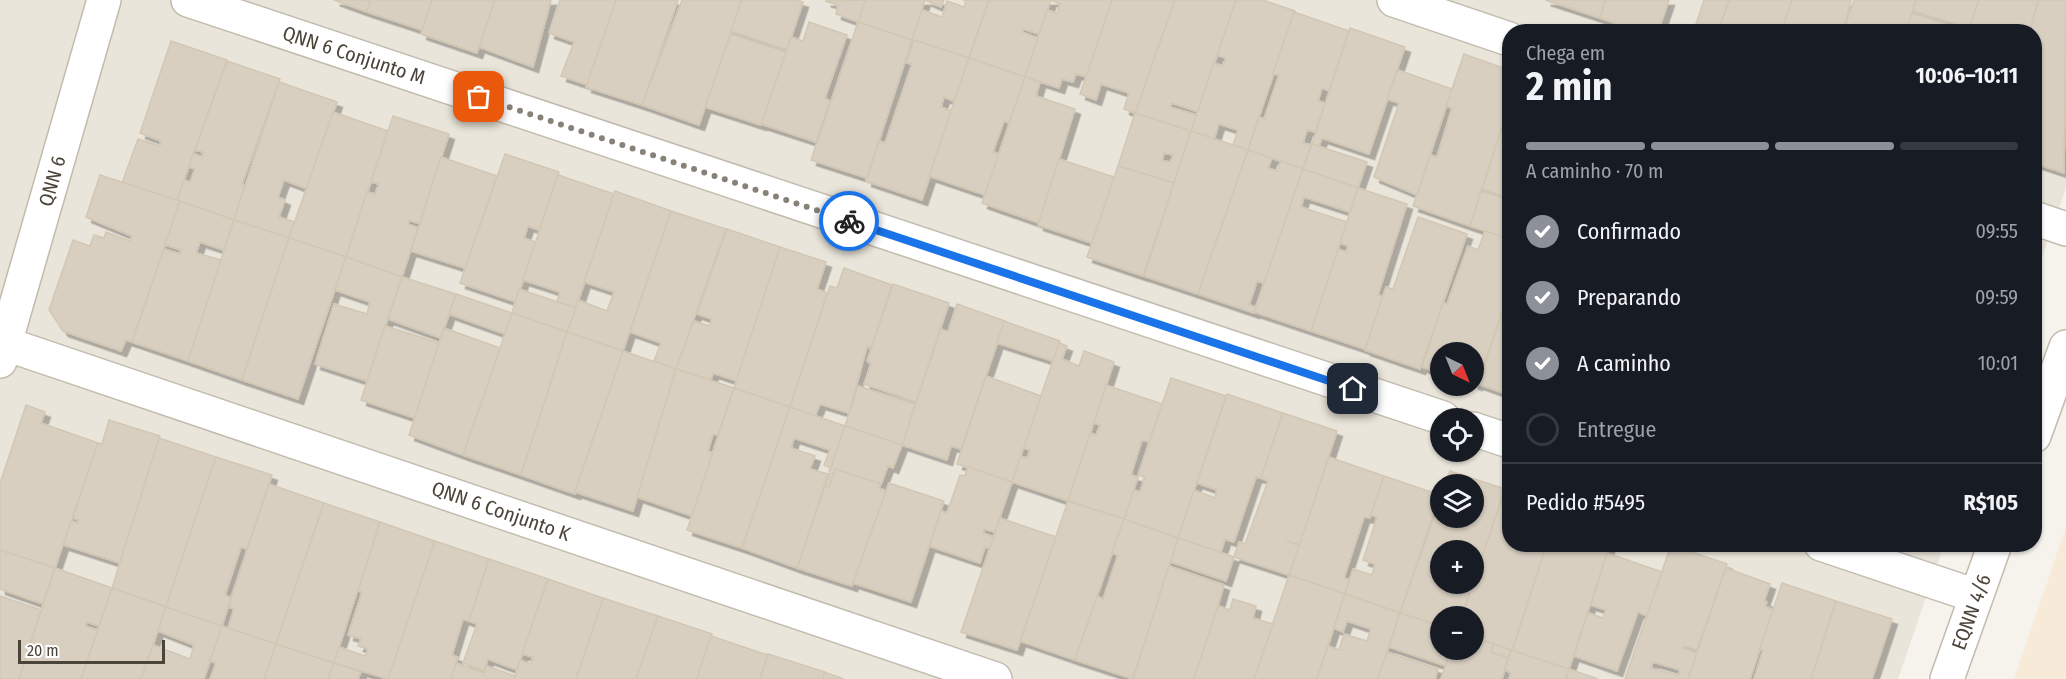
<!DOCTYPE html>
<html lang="pt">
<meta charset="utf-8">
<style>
:root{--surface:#171b24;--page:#20242c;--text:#f1f3f6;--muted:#9ea1a6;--line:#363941;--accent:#8c9099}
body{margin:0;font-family:"Fira Sans Condensed",sans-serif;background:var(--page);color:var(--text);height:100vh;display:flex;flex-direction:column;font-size:22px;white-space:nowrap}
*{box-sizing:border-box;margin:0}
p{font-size:20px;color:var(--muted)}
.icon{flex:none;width:33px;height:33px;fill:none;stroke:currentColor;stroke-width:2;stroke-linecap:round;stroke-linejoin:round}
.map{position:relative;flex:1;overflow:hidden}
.drawer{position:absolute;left:1502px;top:24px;width:540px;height:528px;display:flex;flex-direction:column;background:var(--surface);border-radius:24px;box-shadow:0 2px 4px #0004}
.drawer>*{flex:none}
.needle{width:39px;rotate:137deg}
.controls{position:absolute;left:1430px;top:342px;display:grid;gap:12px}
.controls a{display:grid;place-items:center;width:54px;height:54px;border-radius:50%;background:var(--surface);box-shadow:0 2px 4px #0004;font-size:30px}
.scale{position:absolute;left:18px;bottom:15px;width:147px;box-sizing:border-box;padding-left:6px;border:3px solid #4b4439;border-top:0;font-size:16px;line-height:21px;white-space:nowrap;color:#4b4439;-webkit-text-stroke:4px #fff;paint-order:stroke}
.pin{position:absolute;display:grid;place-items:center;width:51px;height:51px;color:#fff;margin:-26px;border-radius:12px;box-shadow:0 3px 9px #0006}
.courier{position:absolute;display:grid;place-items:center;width:60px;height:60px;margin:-30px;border:4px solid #1a73e8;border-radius:50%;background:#fff;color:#222;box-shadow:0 2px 8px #0007}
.head em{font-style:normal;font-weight:700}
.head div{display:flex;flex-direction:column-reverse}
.head{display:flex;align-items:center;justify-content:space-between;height:102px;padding:0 24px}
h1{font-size:39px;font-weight:700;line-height:45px}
.bar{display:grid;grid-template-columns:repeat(4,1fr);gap:9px 6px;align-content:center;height:72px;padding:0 24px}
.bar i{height:8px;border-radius:4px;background:var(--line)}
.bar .selected{background:var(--accent)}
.bar p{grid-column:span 4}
.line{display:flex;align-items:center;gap:15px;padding:0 24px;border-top:2px solid var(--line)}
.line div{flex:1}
ol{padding:0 24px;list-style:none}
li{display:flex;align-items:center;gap:18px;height:66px}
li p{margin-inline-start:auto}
li .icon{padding:6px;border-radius:50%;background:var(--accent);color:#fff;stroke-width:4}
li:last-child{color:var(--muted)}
li i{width:33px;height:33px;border:3px solid var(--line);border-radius:50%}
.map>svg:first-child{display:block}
</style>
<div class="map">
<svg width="2066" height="679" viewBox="0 0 2066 679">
<defs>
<filter id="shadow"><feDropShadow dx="5.5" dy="5.5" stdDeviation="0" flood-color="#0004"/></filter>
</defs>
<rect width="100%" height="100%" fill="#f6f3ec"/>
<path fill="#eae5da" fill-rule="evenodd" d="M 0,0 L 2066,0 L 2066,188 L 2034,281 L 2034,32 L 1509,32 L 1509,544 L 1944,545 L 1898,679 L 0,679 ZM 1440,352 L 1473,352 L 1473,386 L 1440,386 ZM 1440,418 L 1473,418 L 1473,452 L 1440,452 ZM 1440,484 L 1473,484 L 1473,518 L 1440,518 ZM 1440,550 L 1473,550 L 1473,584 L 1440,584 ZM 1440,616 L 1473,616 L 1473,650 L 1440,650 Z"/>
<polygon fill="#f7ead8" points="2066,527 2066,679 2014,679"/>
<g fill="#d8cfc1" stroke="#d3c7b4" stroke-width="1.5" fill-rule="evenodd" filter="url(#shadow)">
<polygon points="334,0 370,0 367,12"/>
<polygon points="370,0 432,0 422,30 367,12"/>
<polygon points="432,0 495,0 477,53 421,34"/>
<polygon points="495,0 551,0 533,67 479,47"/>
<polygon points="560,0 616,0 588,85 561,76 574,42 549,33"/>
<polygon points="616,0 678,0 642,105 586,87"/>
<polygon points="682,0 742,0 699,125 642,105"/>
<polygon points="742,0 796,0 803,2 787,50 731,31"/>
<polygon points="865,0 925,0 912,40 858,22"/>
<polygon points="865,0 858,22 836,14 838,5 825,1"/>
<polygon points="925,0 944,0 941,7"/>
<polygon points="963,0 989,0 969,58 912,40 922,10 942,17 947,1 964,7 966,1"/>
<polygon points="989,0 1051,0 1039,34 1023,29 1022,32 1038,38 1025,77 969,58"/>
<polygon points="1051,0 1112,0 1087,77 1076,74 1073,82 1062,79 1059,88 1025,77 1047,10 1057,13 1060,4"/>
<polygon points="1112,0 1175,0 1135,113 1124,109 1129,93 1101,84 1096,100 1080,94"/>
<polygon points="1175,0 1236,0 1198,112 1172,103 1170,107 1197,115 1191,131 1135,113"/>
<polygon points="1236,0 1263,0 1295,11 1248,150 1233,145 1238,130 1219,124 1214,139 1191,131 1214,63 1223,66 1226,58 1217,55"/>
<polygon points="1545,0 1606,0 1600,18"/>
<polygon points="1606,0 1669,0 1658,32 1640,32 1600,18"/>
<polygon points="1704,0 1729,0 1718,32 1695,27"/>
<polygon points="1729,0 1792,0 1781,32 1718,32"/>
<polygon points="1792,0 1851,0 1843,32 1781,32"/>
<polygon points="1854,0 1916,0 1906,32 1843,32"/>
<polygon points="1916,0 1979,0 1969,28 1913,11"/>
<polygon points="1979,0 2039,0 2029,32 1968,32"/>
<polygon points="2039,0 2066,0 2064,173 2034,163 2034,32 2029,32"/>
<polygon points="1294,12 1349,31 1329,91 1322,88 1318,101 1325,103 1315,132 1307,130 1303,143 1311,145 1303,169 1248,150 1259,117 1264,119 1279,75 1273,74"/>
<polygon points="1912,13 1968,31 1906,32"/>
<polygon points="809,22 847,35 825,98 830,101 816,142 761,124 791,37 803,41"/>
<polygon points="858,22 912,40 867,178 811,160"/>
<polygon points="1350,28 1405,47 1369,154 1322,138 1319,146 1312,144"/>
<polygon points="731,34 786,52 761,125 705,107"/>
<polygon points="914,40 969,58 955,102 944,97 941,107 952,111 922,200 866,181 879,141 885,143 912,64 906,63"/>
<polygon points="171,41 227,60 177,200 122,183 138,139 160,146 161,141 140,133"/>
<polygon points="1464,54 1509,70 1509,106 1470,226 1413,206 1430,155 1437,157 1452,108 1446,106"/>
<polygon points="969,58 1025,77 1009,123 1004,121 993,152 1000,154 985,195 929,176"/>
<polygon points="227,61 280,79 242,184 245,185 234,220 177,200 184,180 190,182 195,169 189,167 193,153 202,157 203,152 195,150"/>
<polygon points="1398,70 1452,89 1417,195 1374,177 1399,103 1387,99"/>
<polygon points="1025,77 1040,82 1036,96 1075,109 1039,223 982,203"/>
<polygon points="279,82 337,102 307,189 284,180 278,197 285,200 279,217 295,222 289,238 234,220"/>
<polygon points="1509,106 1509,198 1482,189"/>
<polygon points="333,112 388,131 346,257 289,238"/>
<path d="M 1135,113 L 1191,131 L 1174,183 L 1118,166 ZM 1164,153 L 1173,155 L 1171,162 L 1162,161 Z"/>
<polygon points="393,116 449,134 420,224 409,220 408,224 418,228 402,277 346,257 367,192 375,194 379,184 371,182"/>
<polygon points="1191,131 1248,150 1198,294 1144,276"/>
<polygon points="1312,144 1367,162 1358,188 1303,169"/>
<polygon points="1248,150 1272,158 1268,168 1277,171 1281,161 1303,169 1264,283 1257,281 1249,305 1256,307 1254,313 1198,294"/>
<polygon points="505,154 559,172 539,230 528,226 524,238 536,242 516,302 460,283"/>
<polygon points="441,157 497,176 465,268 411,251"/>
<polygon points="1059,159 1114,177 1092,243 1038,225"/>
<polygon points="1118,166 1174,183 1143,276 1087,257"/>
<polygon points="1303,169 1358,188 1350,212 1304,197 1301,207 1347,222 1311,331 1254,312"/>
<polygon points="100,175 180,201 132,342 126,340 121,351 63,331 49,310 73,240 90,246 94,235 104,238 106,232 130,241 132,236 86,217"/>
<polygon points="558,175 614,194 576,308 557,302 560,292 523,280"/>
<polygon points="1358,188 1407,204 1378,295 1383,297 1365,349 1311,331 1338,249 1346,252 1348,246 1340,243"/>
<polygon points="615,191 671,211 623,351 567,332 578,300 607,311 614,292 584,282"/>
<polygon points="1481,191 1509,200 1509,239 1470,226"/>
<polygon points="180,201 234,220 224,250 200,242 196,253 221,260 188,361 132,342 164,249 180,254 181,250 165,245"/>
<polygon points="671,211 726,229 676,369 654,361 661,343 630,332"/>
<polygon points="1418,217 1467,234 1420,369 1365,350 1386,287 1393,289"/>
<polygon points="234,220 289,238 242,380 188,361"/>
<polygon points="727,229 780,247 737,381 713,373 711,380 676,369 694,321 709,326 712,319 697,314"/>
<polygon points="1485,231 1509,239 1509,292 1477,385 1473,384 1473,352 1440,352 1440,373 1422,367 1443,303 1447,304 1468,246 1478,250"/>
<polygon points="289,238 346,257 298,399 242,380"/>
<polygon points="780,247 826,262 817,289 827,293 790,407 734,388"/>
<polygon points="346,257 402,277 367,381 315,364 334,304 367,314 370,302 335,290"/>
<polygon points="844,268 892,285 871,348 867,347 849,413 820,404 815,416 790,407 830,286 837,288"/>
<polygon points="402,277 456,294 441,338 388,319"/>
<polygon points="893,284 949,303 916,402 864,384 871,364 867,361"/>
<polygon points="519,289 576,308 567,332 512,313"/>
<polygon points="1509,292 1509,395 1478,384"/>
<polygon points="456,294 512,313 505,334 449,314"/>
<polygon points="957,304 1005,321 961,449 951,446 947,460 902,445 941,329 948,332"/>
<polygon points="512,313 567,332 521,475 463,455"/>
<polygon points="1004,321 1060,341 1053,361 997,343"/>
<polygon points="385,326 440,343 415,418 361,400"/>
<polygon points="444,328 500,348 463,455 409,435"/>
<polygon points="567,332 623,351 575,494 521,475"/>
<polygon points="1059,343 1067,346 1062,359 1079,366 1084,351 1114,362 1068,501 1012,482 1020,456 1027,458 1030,450 1023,448"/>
<polygon points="623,351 676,369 633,511 575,492"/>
<polygon points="676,369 734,388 718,435 713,434 708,451 713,453 692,516 637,497"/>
<polygon points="986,376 1041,396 1012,482 957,464"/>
<polygon points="1171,378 1226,396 1178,538 1124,519 1134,490 1140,492 1145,477 1138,475"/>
<polygon points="1106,385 1162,404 1149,442 1142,440 1131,475 1138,477 1124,519 1068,501 1090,433 1096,435 1100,425 1094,423"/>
<polygon points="858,386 915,404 902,445 845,426"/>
<polygon points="734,388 790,407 742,548 687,530"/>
<polygon points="1227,394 1283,413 1261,478 1256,477 1234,542 1225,539 1221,552 1178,538 1194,490 1215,498 1217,490 1197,483"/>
<polygon points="26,405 45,412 41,423 98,443 55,568 0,550 0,483"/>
<polygon points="790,407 845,426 831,468 824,465 830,450 794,438 791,448 815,456 810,469 828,474 797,568 742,548"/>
<polygon points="1283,413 1337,431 1300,544 1286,541 1300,546 1289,575 1234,557 1239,542 1245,544 1268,481 1261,478"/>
<polygon points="109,420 160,436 120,563 64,545 71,521 78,523 79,520 73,518 98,443 102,444"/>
<polygon points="845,426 902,445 893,468 888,466 881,484 835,469 829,487 825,486"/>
<polygon points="159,438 216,457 166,607 112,588"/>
<polygon points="216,457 272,475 247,549 241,547 225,595 231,598 222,626 166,607"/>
<polygon points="1329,457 1384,476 1370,518 1364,517 1344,578 1350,580 1345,594 1289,575"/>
<polygon points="968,467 1012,482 995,532 984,529 983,533 994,537 989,548 985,547 980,563 929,546 941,511 947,513 960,475 965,476"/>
<polygon points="835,469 881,484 879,488 886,491 852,586 797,568 825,486 829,487"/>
<path d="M 1450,471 L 1505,489 L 1462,616 L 1440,616 L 1440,626 L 1400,613 L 1440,500 L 1440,518 L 1473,518 L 1473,484 L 1445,484 ZM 1440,550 L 1473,550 L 1473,584 L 1440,584 Z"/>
<polygon points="1384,476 1440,495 1400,613 1345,594 1353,569 1372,575 1375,564 1363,560 1377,517 1371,515"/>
<polygon points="889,483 944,501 911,602 853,583"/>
<polygon points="269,484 324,503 276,644 228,628 234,609 229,607 231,598"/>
<polygon points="1504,492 1509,494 1509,544 1547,544 1512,651 1478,639 1482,626 1474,624 1473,626 1473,616 1462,616"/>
<polygon points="1068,501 1124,519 1075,660 1020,641"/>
<polygon points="324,503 380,522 334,663 276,644"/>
<polygon points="1000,518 1056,537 1017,650 961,632"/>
<polygon points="1124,519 1178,538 1133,679 1075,660 1097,596 1103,599 1118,555 1112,553"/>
<polygon points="380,522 435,541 388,679 334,663 339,647 365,656 368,649 358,646 361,639 348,635 362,592 358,591"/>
<polygon points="1178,538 1234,557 1226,581 1171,562"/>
<polygon points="435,541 489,559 469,621 463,619 452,655 458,657 451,679 388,679"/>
<polygon points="1547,544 1610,544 1569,669 1512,651"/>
<path d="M 1671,545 L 1727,564 L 1697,650 L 1685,646 L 1683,648 L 1697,653 L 1688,679 L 1625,679 ZM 1653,662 L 1680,670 L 1678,675 L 1651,668 Z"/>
<polygon points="0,550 55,568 43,604 0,589"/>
<polygon points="1607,553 1662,572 1647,616 1638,612 1617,671 1574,656 1588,613 1603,618 1606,610 1591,605"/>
<polygon points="489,559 548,579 517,670 488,659 484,671 463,663 477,624 469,621"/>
<polygon points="1169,566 1224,585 1218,606 1194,679 1133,679"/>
<polygon points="55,568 112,588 99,626 87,622 85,626 98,630 81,679 19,679"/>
<polygon points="1726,568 1770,584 1764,601 1767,602 1765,606 1773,610 1750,679 1688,679"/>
<polygon points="1289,575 1345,594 1328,646 1317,679 1254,679"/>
<polygon points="548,579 603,598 603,601 576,679 514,679 520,660 531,664 533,657 522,654"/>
<polygon points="1782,583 1836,601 1811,679 1754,679 1763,650 1760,649"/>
<polygon points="112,588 166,607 153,645 141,679 81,679"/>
<polygon points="1345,594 1400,613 1378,679 1317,679 1328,646 1339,650 1344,634 1367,641 1371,629 1347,621 1343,632 1334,628"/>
<polygon points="0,596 41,610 19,679 0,679"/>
<polygon points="603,598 658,616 636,679 576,679"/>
<polygon points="1233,599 1256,606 1253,618 1273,624 1254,679 1194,679 1218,606 1230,610"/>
<polygon points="1836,601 1892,619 1872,679 1811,679"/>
<polygon points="166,607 222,626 204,679 141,679 153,645 190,659 194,645 158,631"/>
<polygon points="1400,613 1440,626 1440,650 1451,650 1446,666 1389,647"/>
<polygon points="658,616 712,634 697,679 636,679"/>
<polygon points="222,626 276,644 264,679 210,679 216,663 210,661"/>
<polygon points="711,636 768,655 760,679 697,679"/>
<polygon points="1473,637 1494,644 1491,652 1508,658 1502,679 1441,679 1451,650 1473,650"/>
<polygon points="276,644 334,663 328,679 264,679"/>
<polygon points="1494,644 1511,650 1508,658 1491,652"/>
<polygon points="1511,650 1569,669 1566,679 1509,679 1511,673 1505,670"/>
<polygon points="1387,652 1438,669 1435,679 1378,679"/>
<polygon points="768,654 825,672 823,679 760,679"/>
<polygon points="334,663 361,672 358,679 328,679"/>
<polygon points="456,663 484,673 487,666 515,676 514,679 451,679"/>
<polygon points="1569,669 1598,679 1566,679"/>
<polygon points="824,672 844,679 823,679"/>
</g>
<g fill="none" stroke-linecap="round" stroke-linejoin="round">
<g stroke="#c2bbae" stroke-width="36">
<g id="minor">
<polyline points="188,0 1443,418"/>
<polyline points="1394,0 1509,39"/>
<polyline points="2034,218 2066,229"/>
<polyline points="6,344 995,679"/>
<polyline points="0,361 104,0"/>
<polyline points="1473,429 1509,441"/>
<polyline points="2034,436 2066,347"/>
<polyline points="1821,544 1976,596"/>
<polyline points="1947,679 1995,544"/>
</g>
</g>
<use href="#minor" stroke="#fff" stroke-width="33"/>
</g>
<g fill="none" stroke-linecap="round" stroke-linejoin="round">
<polyline stroke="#878178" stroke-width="6" stroke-dasharray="0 10.8" points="479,97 849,221"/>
<polyline stroke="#1a73e8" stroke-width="8" points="849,221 1353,389"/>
</g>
<g text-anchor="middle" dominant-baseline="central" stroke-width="6" stroke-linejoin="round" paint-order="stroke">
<g font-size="20" fill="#4b4439" stroke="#fff">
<text transform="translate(354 55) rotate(18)">QNN 6 Conjunto M</text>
<text transform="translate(52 181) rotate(-74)">QNN 6</text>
<text transform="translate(501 511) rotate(19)">QNN 6 Conjunto K</text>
<text transform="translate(1971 612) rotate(-70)">EQNN 4/6</text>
</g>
</g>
</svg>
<div class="controls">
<a><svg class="needle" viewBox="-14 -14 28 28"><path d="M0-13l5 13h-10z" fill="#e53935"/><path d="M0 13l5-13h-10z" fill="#9ea1a6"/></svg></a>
<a><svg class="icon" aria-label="locate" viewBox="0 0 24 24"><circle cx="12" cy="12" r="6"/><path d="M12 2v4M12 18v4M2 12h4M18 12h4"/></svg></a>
<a><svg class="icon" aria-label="layers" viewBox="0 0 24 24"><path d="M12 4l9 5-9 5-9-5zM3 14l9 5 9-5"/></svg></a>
<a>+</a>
<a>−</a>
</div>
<div class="scale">20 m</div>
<div class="pin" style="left:479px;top:97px;background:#ea580c"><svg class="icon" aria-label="bag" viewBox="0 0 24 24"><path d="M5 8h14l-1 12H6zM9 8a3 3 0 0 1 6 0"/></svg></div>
<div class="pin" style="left:1353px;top:389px;background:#1f2937"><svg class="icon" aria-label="home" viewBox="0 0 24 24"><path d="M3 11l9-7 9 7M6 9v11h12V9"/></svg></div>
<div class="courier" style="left:849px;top:221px"><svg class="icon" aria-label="bike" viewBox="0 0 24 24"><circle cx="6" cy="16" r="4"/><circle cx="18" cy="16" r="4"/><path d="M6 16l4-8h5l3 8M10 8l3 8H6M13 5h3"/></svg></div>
<section class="drawer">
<div class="head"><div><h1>2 min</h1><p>Chega em</p></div><em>10:06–10:11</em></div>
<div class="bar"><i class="selected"></i><i class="selected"></i><i class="selected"></i><i></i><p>A caminho · 70 m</p></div>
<ol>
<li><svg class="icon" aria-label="check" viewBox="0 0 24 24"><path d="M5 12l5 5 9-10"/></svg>Confirmado<p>09:55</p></li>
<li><svg class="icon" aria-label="check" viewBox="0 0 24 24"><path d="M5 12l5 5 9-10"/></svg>Preparando<p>09:59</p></li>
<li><svg class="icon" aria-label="check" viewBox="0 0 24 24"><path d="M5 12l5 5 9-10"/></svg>A caminho<p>10:01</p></li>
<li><i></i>Entregue</li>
</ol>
<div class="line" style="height:78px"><div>Pedido #5495</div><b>R$105</b></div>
</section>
</div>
